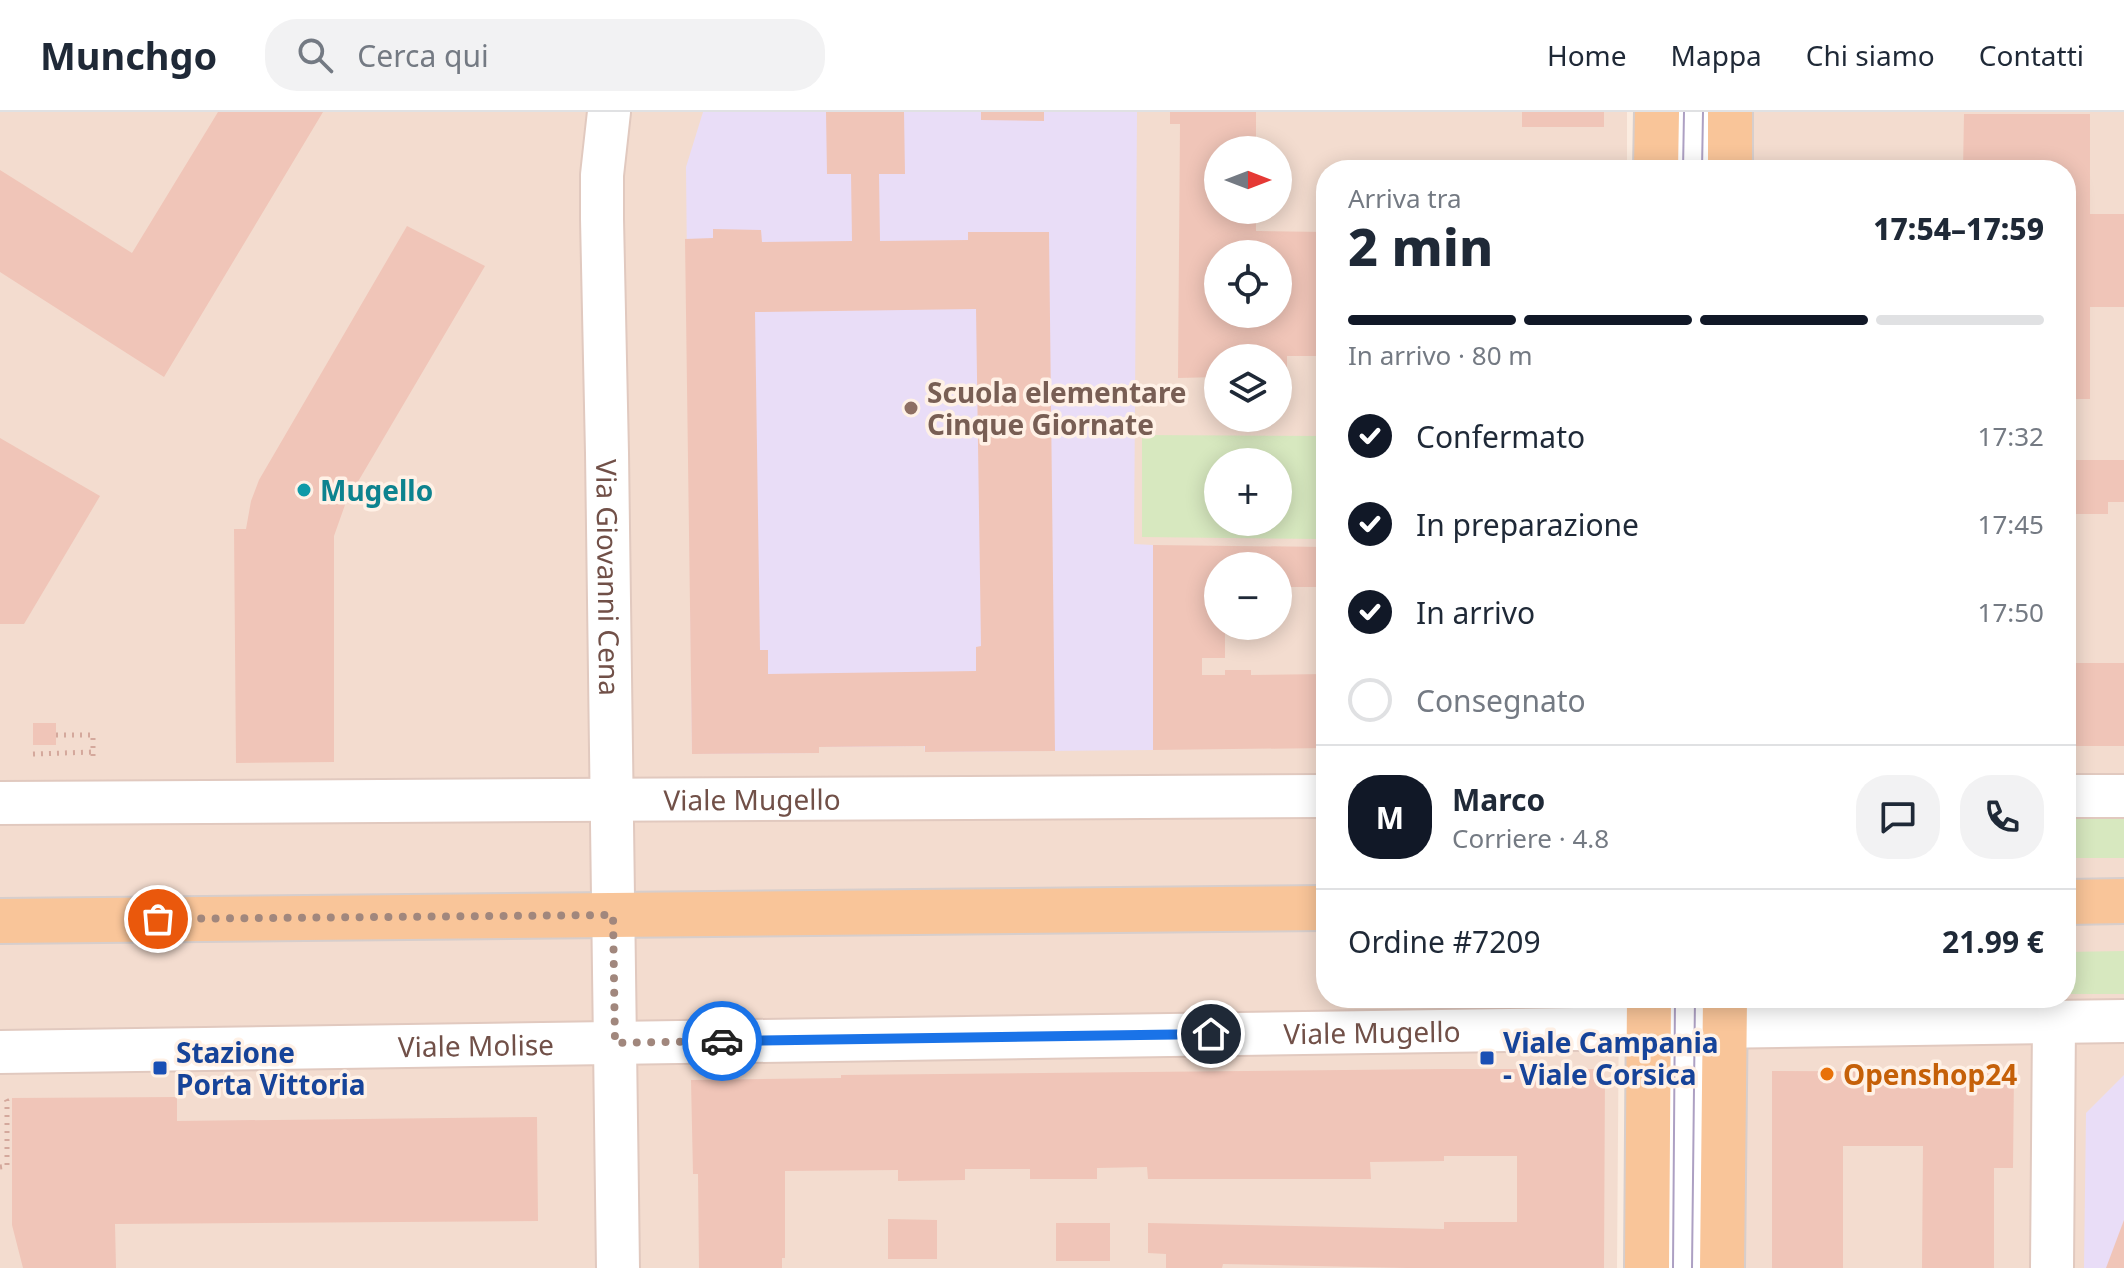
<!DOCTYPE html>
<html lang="it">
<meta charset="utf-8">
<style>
:root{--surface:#fff;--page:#f2f2f3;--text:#1f2937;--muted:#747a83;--line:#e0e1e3;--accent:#111827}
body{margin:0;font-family:"Noto Sans",sans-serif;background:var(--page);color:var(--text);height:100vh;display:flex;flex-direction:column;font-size:30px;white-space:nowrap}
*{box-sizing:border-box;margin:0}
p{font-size:26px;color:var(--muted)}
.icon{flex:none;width:44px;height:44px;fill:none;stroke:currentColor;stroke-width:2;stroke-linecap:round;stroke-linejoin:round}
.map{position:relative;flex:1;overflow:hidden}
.panel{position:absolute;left:1316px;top:48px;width:760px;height:848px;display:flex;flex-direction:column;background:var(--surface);border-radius:32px;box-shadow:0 4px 20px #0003}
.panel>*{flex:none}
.needle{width:52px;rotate:90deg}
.tools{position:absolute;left:1204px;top:24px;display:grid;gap:16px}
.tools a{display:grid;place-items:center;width:88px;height:88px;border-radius:50%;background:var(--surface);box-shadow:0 4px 20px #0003;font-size:40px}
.pin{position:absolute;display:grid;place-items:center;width:68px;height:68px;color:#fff;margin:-34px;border:4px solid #fff;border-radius:50%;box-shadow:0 2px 8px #0007}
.courier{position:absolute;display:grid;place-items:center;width:80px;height:80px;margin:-40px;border:6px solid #1a73e8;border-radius:50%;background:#fff;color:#222;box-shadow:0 2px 10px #0007}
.summary em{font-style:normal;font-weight:800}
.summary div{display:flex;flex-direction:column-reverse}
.summary{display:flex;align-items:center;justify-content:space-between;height:136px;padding:0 32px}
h1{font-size:52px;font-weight:800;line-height:60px}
.bar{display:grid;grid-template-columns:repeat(4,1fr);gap:12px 8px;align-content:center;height:96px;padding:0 32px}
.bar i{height:10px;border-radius:6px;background:var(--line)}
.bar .selected{background:var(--accent)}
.bar p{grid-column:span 4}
.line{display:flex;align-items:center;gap:20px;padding:0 32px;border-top:2px solid var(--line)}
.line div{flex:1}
.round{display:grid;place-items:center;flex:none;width:84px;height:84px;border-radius:32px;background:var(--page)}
ol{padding:0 32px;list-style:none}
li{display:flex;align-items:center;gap:24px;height:88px}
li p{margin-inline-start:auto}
li .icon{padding:8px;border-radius:50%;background:var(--accent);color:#fff;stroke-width:4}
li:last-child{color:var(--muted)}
li i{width:44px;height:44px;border:4px solid var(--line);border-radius:50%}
header{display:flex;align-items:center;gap:48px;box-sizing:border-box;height:112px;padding:0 40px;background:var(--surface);border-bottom:2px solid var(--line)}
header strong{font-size:38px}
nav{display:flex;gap:44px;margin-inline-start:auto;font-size:28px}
.search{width:560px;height:72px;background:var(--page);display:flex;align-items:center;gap:20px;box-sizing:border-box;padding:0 28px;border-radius:32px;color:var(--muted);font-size:30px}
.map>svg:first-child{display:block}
</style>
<header>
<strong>Munchgo</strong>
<div class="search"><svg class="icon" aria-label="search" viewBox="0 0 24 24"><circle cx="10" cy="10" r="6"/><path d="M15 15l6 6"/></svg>Cerca qui</div>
<nav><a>Home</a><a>Mappa</a><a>Chi siamo</a><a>Contatti</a></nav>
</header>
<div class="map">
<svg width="2124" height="1156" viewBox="0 0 2124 1156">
<rect width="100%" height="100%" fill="#fbece0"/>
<g fill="#f3dccf" fill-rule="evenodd">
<path d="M 0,0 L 1627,0 L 1627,58 L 1326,58 L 1326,886 L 1619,886 L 1617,1156 L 0,1156 ZM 1218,38 L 1278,38 L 1278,98 L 1218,98 ZM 1218,142 L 1278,142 L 1278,202 L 1218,202 ZM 1218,246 L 1278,246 L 1278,306 L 1218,306 ZM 1218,350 L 1278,350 L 1278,410 L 1218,410 ZM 1218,454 L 1278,454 L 1278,514 L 1218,514 Z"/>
<polygon points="1737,0 2124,0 2124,780 2066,780 2066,58 1737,58"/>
<polygon points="2066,799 2124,799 2124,1156 1740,1156 1740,886 2066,886"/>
</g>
<g fill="#e9ddf7">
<polygon points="703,0 1137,0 1134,432 1153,433 1153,638 925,640 924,634 819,635 819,641 692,642 686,55"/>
<polygon points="2124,963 2124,1156 2084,1156 2086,1001"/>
</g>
<g fill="#d7e8bf" fill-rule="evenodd">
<path d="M 1142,323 L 1326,324 L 1326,427 L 1142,425 ZM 1218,350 L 1278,350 L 1278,410 L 1218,410 Z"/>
<rect x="2066" y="702" width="58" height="44"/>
<polygon points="2124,839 2124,882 2066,882 2066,840"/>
</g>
<g fill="#f0c5b8" fill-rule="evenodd">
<polygon points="218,0 323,0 164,265 0,160 0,58 132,141"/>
<path d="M 826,0 L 904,0 L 905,62 L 879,62 L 880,129 L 968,128 L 968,120 L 1049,120 L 1055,639 L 925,640 L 925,634 L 819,635 L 819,641 L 692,642 L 685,127 L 713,126 L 713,117 L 761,118 L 762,130 L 852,129 L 851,62 L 827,62 ZM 976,197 L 981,534 L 976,535 L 976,559 L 768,562 L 768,538 L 760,538 L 755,200 Z"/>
<polygon points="981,0 1044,0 1044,9 981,8"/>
<path d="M 1170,0 L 1256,0 L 1256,38 L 1218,38 L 1218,98 L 1256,98 L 1256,119 L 1326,120 L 1326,244 L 1287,244 L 1287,264 L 1278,265 L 1278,246 L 1218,246 L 1218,265 L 1178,266 L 1180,12 L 1170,12 ZM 1218,142 L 1278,142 L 1278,202 L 1218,202 Z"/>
<rect x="1522" y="0" width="82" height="15"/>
<polygon points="1964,2 2090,2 2090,102 2124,102 2124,195 2090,195 2090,287 2066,287 2066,58 1963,58"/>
<polygon points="407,114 485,154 346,390 334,424 334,650 236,651 234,417 246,417 251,389 259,368"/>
<polygon points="0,326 100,384 24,512 0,512"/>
<polygon points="2066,348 2124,348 2124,390 2108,390 2108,402 2074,402 2074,440 2066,440"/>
<polygon points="1153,433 1326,435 1326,475 1278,475 1278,454 1218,454 1218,514 1225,514 1225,546 1202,546 1202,563 1225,563 1225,558 1251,558 1251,563 1326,562 1326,636 1153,638"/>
<rect x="2066" y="551" width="58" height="83"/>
<rect x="33" y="611" width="23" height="22"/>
<polygon points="1443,957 1605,957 1604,1156 1407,1156 1223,1152 1222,1156 1166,1156 1166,1142 1148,1141 1148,1111 1444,1117 1444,1110 1517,1110 1517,1044 1444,1044 1444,1049 1370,1050 1371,1067 1148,1067 1147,1055 1097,1056 1097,1067 1030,1067 1030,1057 965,1057 965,1068 898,1069 898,1058 785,1059 785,1146 782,1146 782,1156 699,1156 698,1062 693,1062 691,968 841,966 841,963"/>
<polygon points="1772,959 2014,960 2013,1056 1994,1056 1994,1156 1922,1156 1923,1034 1843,1034 1843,1156 1772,1156"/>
<polygon points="177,985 177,1009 537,1005 538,1109 115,1112 116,1156 23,1156 12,1113 12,986"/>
<polygon points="888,1107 937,1108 937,1147 888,1147"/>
<polygon points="2124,1108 2124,1156 2106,1156"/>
<rect x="1056" y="1111" width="54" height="38"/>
</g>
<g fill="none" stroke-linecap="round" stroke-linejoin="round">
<g stroke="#e1c9bf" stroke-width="46">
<g id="minor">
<path id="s1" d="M 609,0 L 602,63 L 602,107 L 607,341 L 618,1156"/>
<polyline points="1694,58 1695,0"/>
<polyline points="2066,684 2124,684"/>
<path id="s2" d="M 0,691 L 1326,684"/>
<path id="s3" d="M 0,940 L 2124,909"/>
<polyline points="1684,1156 1686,886"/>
<polyline points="2052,1156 2054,911"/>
</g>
</g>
<g stroke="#d7cecc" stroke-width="48">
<g id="major">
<polyline points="1656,58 1657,0"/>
<polyline points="1730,58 1730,0"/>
<polyline points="2066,790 2124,789"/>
<polyline points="0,809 1326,796"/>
<polyline points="1647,1156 1649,886"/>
<polyline points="1722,1156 1725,886"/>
</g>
</g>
<g stroke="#d4a89c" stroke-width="5" stroke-dasharray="2 6" stroke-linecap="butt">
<polyline points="56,623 93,623 93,650"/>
<polyline points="33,642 93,640"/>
<polyline points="0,1055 7,1054 7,989 4,983"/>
</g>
<use href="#minor" stroke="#fff" stroke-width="42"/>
<use href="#major" stroke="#f9c599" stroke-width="44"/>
<g stroke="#ada0c3" stroke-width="2">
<polyline points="1683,58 1684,0"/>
<polyline points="1702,58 1703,0"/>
<polyline points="1673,1156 1675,886"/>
<polyline points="1692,1156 1695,886"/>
</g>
</g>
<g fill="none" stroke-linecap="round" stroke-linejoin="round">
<polyline stroke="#a1877d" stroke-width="8" stroke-dasharray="0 14.4" points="158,807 613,803 615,931 722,929"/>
<polyline stroke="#1a73e8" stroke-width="10" points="722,929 1211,922"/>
</g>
<circle fill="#8d6e63" stroke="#fff1e6" stroke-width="3" cx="911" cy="296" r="8"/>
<circle fill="#0f9aa8" stroke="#fff1e6" stroke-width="3" cx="304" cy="378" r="8"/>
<g fill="#1a4fb4" stroke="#fff1e6" stroke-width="3">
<rect x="1479" y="938" width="16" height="16" rx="4"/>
<rect x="152" y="948" width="16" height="16" rx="4"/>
</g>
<circle fill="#e8710a" stroke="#fff1e6" stroke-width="3" cx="1827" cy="962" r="8"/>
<g text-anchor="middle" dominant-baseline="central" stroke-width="7" stroke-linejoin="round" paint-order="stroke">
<g font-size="28" font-weight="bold" fill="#785e54" stroke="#fff1e6" text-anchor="start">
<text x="927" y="280">Scuola elementare<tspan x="927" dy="32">Cinque Giornate</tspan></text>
</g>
<g font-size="28" font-weight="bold" fill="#0d838f" stroke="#fff1e6" text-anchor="start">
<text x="320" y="378">Mugello</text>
</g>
<g font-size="28" fill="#715048" stroke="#fff1e6">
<text stroke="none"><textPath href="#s1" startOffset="466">Via Giovanni Cena</textPath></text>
<text stroke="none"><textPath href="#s2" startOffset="752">Viale Mugello</textPath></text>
<text stroke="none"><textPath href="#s3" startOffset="1372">Viale Mugello</textPath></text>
<text stroke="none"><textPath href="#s3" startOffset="476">Viale Molise</textPath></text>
</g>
<g font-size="28" font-weight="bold" fill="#164399" stroke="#fff1e6" text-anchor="start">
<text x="1503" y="930">Viale Campania<tspan x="1503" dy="32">- Viale Corsica</tspan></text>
<text x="176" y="940">Stazione<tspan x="176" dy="32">Porta Vittoria</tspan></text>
</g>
<g font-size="28" font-weight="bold" fill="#c56008" stroke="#fff1e6" text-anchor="start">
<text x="1843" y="962">Openshop24</text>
</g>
</g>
</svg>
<div class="tools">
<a><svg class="needle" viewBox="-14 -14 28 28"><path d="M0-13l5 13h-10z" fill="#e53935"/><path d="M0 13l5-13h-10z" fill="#747a83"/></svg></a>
<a><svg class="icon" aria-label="locate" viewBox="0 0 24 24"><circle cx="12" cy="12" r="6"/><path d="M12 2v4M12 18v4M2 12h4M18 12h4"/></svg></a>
<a><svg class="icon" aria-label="layers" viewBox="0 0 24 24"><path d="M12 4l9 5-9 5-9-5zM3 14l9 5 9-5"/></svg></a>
<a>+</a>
<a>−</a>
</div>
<div class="pin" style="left:158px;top:807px;background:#ea580c"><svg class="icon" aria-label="bag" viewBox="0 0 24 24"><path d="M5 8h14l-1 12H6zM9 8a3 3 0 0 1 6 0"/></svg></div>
<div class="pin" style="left:1211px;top:922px;background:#1f2937"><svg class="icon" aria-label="home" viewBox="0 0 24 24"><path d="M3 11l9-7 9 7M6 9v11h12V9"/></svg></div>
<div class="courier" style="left:722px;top:929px"><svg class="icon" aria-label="car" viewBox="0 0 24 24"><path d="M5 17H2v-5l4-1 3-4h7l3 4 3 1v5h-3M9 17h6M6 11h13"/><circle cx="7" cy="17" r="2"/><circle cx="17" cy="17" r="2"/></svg></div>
<section class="panel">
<div class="summary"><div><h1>2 min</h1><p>Arriva tra</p></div><em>17:54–17:59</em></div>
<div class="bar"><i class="selected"></i><i class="selected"></i><i class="selected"></i><i></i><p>In arrivo · 80 m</p></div>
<ol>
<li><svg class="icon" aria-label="check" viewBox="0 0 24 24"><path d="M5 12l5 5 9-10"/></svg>Confermato<p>17:32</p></li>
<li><svg class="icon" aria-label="check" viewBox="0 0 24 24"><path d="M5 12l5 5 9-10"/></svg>In preparazione<p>17:45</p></li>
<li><svg class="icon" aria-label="check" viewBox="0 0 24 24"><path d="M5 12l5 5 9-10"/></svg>In arrivo<p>17:50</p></li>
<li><i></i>Consegnato</li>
</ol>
<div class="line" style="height:144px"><b class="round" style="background:var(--accent);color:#fff">M</b><div><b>Marco</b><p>Corriere · 4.8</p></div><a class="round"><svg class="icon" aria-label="chat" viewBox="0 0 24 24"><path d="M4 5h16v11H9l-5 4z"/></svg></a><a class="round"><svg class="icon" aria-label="phone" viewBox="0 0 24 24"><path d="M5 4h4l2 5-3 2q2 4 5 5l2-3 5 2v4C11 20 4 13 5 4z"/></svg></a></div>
<div class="line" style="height:104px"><div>Ordine #7209</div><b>21.99 €</b></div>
</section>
</div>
